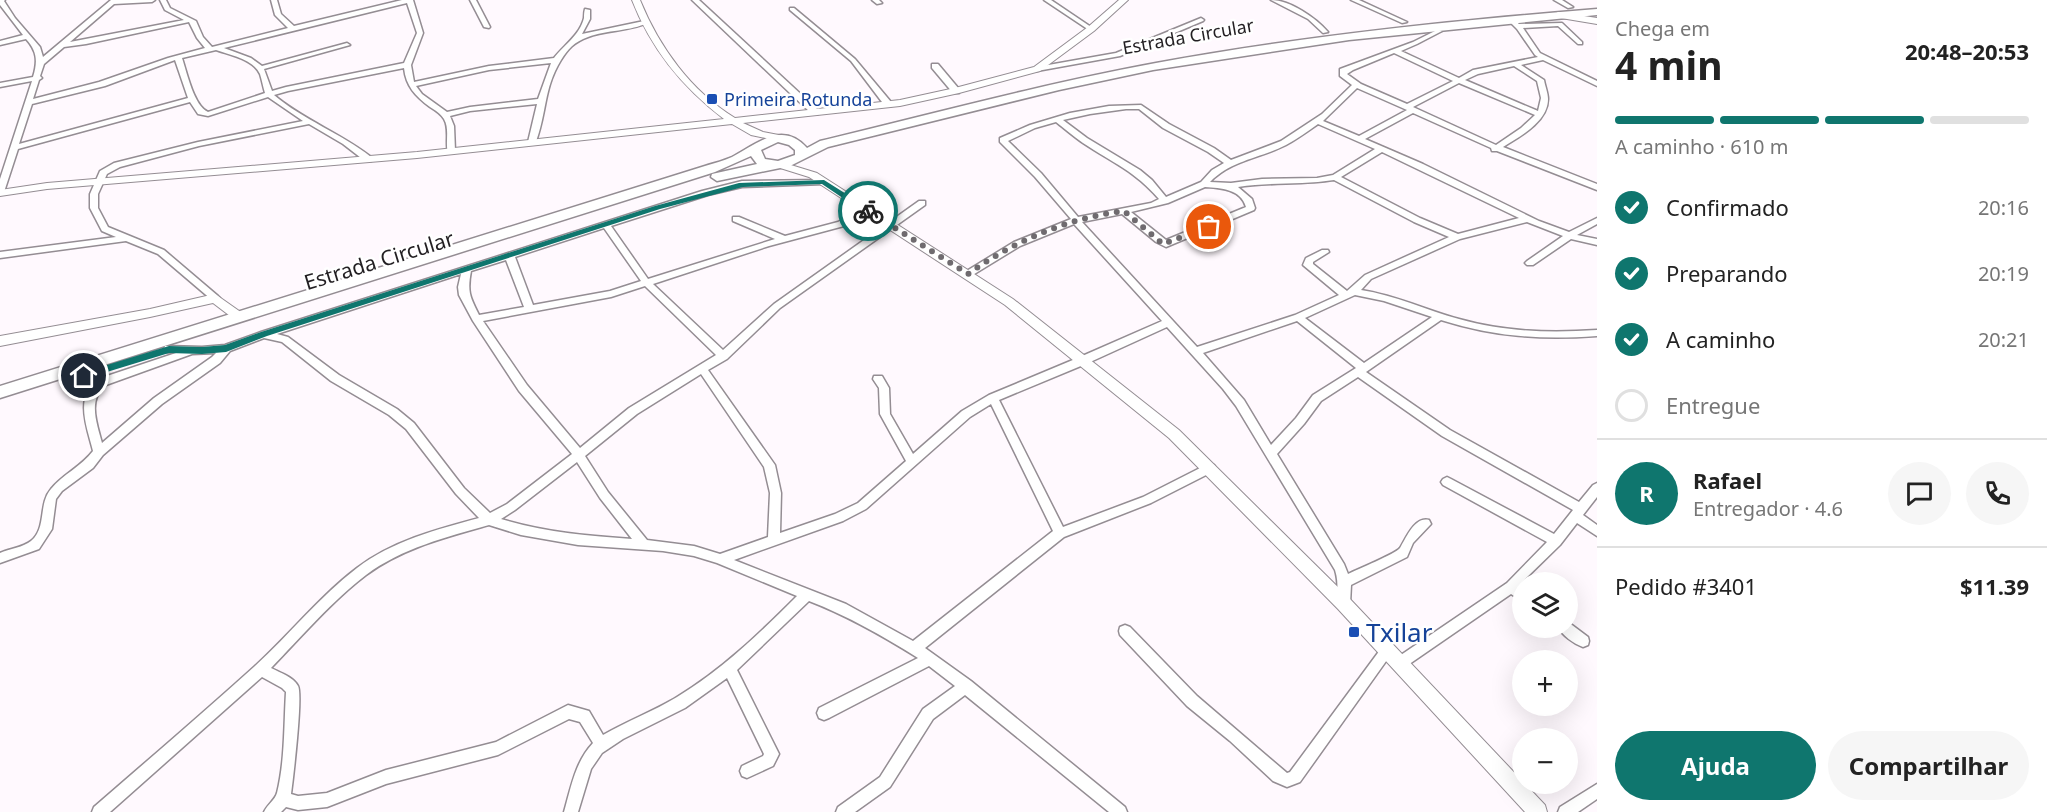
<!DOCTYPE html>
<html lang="pt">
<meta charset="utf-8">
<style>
:root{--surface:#fff;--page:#f6f6f6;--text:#222;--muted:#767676;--line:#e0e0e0;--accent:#0f766e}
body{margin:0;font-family:"Noto Sans",sans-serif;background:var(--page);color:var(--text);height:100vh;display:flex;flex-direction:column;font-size:22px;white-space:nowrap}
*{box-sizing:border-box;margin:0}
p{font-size:20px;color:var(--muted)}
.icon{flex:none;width:33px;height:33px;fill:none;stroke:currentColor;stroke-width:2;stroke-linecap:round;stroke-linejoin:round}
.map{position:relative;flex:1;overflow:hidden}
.details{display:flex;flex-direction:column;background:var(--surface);width:450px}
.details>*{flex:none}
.controls{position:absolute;left:1512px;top:572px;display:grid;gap:12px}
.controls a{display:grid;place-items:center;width:66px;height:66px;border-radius:50%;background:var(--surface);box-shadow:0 6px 24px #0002;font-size:30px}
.pin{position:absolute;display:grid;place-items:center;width:51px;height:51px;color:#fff;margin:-26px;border:3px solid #fff;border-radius:50%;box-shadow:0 2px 6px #0007}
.courier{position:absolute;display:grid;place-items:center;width:60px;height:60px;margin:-30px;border:4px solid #0f766e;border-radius:50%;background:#fff;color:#222;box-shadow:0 2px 8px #0007}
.headline em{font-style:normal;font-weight:700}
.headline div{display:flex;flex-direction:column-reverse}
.headline{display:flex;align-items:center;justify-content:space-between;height:102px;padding:0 18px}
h1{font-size:39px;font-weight:700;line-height:45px}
.bar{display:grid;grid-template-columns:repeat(4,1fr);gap:9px 6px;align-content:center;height:72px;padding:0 18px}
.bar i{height:8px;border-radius:4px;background:var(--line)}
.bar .active{background:var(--accent)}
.bar p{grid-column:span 4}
.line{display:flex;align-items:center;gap:15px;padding:0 18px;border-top:2px solid var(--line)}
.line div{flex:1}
.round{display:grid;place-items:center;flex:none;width:63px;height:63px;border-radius:32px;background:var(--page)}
ol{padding:0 18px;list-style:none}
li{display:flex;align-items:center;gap:18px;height:66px}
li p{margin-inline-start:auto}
li .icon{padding:6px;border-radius:50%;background:var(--accent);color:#fff;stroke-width:4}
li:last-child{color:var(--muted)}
li i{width:33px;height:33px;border:3px solid var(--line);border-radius:50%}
.button{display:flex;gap:12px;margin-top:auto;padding:12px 18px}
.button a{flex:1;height:69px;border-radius:36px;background:var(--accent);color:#fff;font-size:24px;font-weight:700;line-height:69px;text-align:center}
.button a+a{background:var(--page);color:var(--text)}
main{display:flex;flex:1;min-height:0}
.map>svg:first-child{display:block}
</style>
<main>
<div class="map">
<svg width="1597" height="812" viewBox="0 0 1597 812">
<rect width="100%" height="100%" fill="#fff9fe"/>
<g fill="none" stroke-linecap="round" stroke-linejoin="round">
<g stroke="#948d93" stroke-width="3">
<g id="minor">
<path d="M 0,0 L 5,0 L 4,1 L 15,18 L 40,47 L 43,57 L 111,0 L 155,0 L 152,2 L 114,4 L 70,42 L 184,20 L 165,10 L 160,0 L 166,0 L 170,8 L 196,21 L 203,37 L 212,47 L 288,28 L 275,15 L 271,0 L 277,0 L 281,14 L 294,26 L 402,0 L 413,0 L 423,33 L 411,65 L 414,82 L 489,66 L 554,58 C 563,46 580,35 584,18 C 584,15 584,12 585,9 L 590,10 L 590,19 L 582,34 L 644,21 L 647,23 C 632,31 606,30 588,37 C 574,42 568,49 561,60 C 543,89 547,114 535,144 L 529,144 L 528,142 L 537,104 L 470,111 L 450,116 L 454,126 L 455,151 L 454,153 L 448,153 C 445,142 450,129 444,119 C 441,114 435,110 430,107 C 415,96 406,86 404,68 L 288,91 L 274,95 C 303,120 341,133 371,157 L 371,161 L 365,161 L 343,144 L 309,124 L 199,146 L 120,167 L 107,174 L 98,194 L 98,208 L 108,227 L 164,250 L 218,296 L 220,298 L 215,301 L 212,300 L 158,254 L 126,241 L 0,258 L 0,252 L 116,237 L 102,231 L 90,208 L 90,194 L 100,171 L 114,163 L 198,142 L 303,121 L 268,97 L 208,116 L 198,114 L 190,102 L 18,149 L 4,192 L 0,195 L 0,179 L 32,81 L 0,87 L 0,83 L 33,77 C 38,61 37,51 26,39 L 0,45 L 0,41 L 23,35 L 0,5 ZM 407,3 L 417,33 L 404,63 L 286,87 L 272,91 L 264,69 L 350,45 L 347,43 L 262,66 L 251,58 L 224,48 ZM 189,22 L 197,38 L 205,48 L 168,58 L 99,82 L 33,99 L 39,80 L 42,78 L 40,76 L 44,64 L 64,47 L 86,44 ZM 216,50 C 230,55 253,59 260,74 C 262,80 263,87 265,93 L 208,112 C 194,106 187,73 182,58 ZM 175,60 L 188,98 L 19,144 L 32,104 L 105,86 ZM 551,63 L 538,99 L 470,107 L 447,112 L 422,94 L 416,86 L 489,70 Z"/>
<polygon points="470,0 476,0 490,27 489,28 484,27"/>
<polygon points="692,0 699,0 818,110 818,114 812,114"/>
<polygon points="872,0 879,0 882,3 877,4"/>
<polygon points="1044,0 1051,0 1094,29 1089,30"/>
<path d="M 1271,0 C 1290,0 1316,18 1328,32 L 1323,33 L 1308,19 Z"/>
<polygon points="1351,0 1359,0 1407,22 1402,23"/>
<polygon points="1554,0 1562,0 1573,7 1568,8"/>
<polygon points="790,8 794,8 855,59 891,102 891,106 885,106 851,61 790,10"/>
<path d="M 1510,17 L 1519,24 L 1562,23 L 1582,42 L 1582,44 L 1578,44 L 1558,26 L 1523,28 L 1540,53 L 1597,81 L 1597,86 L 1543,60 L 1521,65 L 1544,80 C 1545,86 1548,93 1548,99 C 1548,122 1519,137 1503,147 L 1597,184 L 1597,190 L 1497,151 L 1492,151 L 1491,148 L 1413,113 L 1365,139 L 1423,164 L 1539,221 L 1569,232 L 1597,218 L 1597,224 L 1577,235 L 1597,239 L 1597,245 L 1571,239 L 1533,265 L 1527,265 L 1525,263 L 1527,261 L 1563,236 L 1527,222 L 1460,239 L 1371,279 L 1361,290 C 1395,295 1426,310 1459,319 C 1505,332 1550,333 1597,330 L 1597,336 C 1541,340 1495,337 1441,320 L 1366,372 L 1450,430 L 1579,502 L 1593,485 L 1597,483 L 1597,497 L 1583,515 L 1597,525 L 1597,536 L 1577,523 L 1560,545 L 1522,582 L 1520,587 L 1522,589 L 1522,601 L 1511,594 L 1405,667 L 1400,669 L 1395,667 L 1393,663 L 1395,659 L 1507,583 L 1547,542 L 1443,485 L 1441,482 L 1443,479 L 1447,477 L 1451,479 L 1554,534 L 1573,510 L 1442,436 L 1358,377 L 1321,401 L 1304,424 L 1277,454 L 1344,564 L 1348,574 C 1358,569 1395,554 1400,548 C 1406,538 1415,516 1429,520 L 1431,524 L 1413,543 L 1407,557 L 1351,585 L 1350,604 L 1348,608 L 1344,610 L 1340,608 C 1335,596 1340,585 1335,570 L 1236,406 L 1223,389 L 1167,327 L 1088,363 L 999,400 L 1063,527 L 1143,497 L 1206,465 L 1210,463 L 1214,465 L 1216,468 L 1214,471 L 1151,503 L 1064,537 L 925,648 L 971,681 L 1125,807 L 1127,812 L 1109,812 L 965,695 L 933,719 L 890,787 L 855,812 L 836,812 L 838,807 L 880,777 L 923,709 L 955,686 L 929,666 L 829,718 L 824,720 L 819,718 L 817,713 L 819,708 L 918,658 C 883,636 848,616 809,601 L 737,670 L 779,754 L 773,766 L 747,778 L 742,776 L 740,771 L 742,766 L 763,756 L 764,754 L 727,678 L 685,708 L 623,739 L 602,753 L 591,769 L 578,812 L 564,812 C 571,788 575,762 593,743 L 580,722 L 569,719 L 498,755 L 386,784 L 327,807 L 298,810 L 286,807 L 281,812 L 264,812 C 267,805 275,800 277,793 C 285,761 284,725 286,692 L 282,688 L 262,677 L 110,812 L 92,812 L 94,807 C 148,760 202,714 255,666 C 290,634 320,596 357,568 C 392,541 438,529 479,518 L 456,494 L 406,429 L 389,415 L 331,381 L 282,342 L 264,338 L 230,351 L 220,363 L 162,404 L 103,455 L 93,468 L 62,491 L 56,499 L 52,529 L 39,549 L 0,563 L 0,553 C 9,549 24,547 31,541 C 47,528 38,504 51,489 C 63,474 81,467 93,451 C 87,427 74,397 98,379 L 176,353 L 165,352 L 164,349 L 165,346 L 202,347 L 225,345 L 261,332 L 702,191 L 742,181 L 824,180 L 828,182 L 824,184 L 742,187 L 708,195 L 611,226 L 648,279 L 775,239 L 733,221 L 733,217 L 739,217 L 785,236 L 838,222 L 864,209 L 870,209 L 870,213 L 844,226 L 769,246 L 653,284 L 723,350 L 774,304 L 919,201 L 925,201 L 925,205 L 780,308 L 727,359 L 708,370 L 775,465 L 781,493 L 780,533 L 835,514 L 858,503 L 906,461 L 880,414 L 879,388 L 873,379 L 874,376 L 882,376 L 889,388 L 890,414 L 913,454 L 962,411 L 989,395 L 1080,357 L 1162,321 L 1074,224 L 1020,246 L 971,276 L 965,276 L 963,274 L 965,272 L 1014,242 L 1071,219 L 1035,177 L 1000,142 L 1000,138 L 1030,125 L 1070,113 L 1109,106 L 1141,105 L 1169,124 L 1214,148 L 1231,160 L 1281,141 L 1322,114 L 1352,85 L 1340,76 L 1340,69 L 1413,42 L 1437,30 L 1442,31 L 1417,44 L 1401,51 L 1459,78 L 1473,70 L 1538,57 L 1535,55 L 1517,29 L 1507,19 ZM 1394,53 L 1453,81 L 1407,104 L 1361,84 L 1347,74 L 1353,70 ZM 1514,66 L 1537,81 L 1541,98 L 1538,111 L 1465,80 L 1478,74 ZM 1459,83 L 1535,115 L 1521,128 L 1496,145 L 1413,107 ZM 1357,88 L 1407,110 L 1359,136 L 1323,121 ZM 1126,109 L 1139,109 L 1163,128 L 1208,152 L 1224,163 L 1212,170 L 1201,182 L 1166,197 L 1152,180 L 1140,170 L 1087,138 L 1063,120 L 1090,114 ZM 1056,122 C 1065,129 1073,136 1083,143 C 1113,163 1135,171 1159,199 L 1151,203 L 1078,217 L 1041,173 L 1008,141 L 1035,128 ZM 1318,124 L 1375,149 L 1333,175 L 1317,178 L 1262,179 L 1231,183 L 1210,182 C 1231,160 1261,158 1286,145 C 1297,139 1308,131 1318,124 ZM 1382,152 L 1519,218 L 1458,234 L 1420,218 L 1341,177 ZM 1334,180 L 1414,222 L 1449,237 L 1365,275 L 1347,291 L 1313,264 L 1313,262 L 1329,252 L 1328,250 L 1322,250 L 1306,258 L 1303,265 L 1339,295 L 1295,315 L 1197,347 L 1082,222 L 1122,214 L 1156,242 L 1166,247 L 1254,210 L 1255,208 L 1252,199 L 1238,187 C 1270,182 1302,185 1334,180 ZM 1205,187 C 1221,188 1241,189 1246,207 L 1166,240 L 1131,212 L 1168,203 ZM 604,228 L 641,281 L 610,291 L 533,305 L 515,257 ZM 506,260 L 524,307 L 479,315 C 470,297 467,292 471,271 ZM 461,274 L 458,287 L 459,295 L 473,321 L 519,391 L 572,454 L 507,504 L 490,513 L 464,488 L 414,423 L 397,409 L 339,375 L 288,337 L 277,334 ZM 645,286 L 716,355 L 629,408 L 580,448 L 527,385 L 483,321 L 611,297 ZM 1355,295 L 1384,301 L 1432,317 L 1364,363 L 1305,318 ZM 1297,321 L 1356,368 L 1313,395 L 1296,418 L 1271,445 L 1244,400 L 1203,353 ZM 216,353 L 212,357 L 154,398 L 102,443 C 97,424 87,399 106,385 L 192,354 ZM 701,374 L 764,467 L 770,493 L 768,537 L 720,554 L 694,546 L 647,540 L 608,492 L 585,456 L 637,414 ZM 991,404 L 1053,531 L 913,641 L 846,604 L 734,560 L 843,521 L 866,509 L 970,417 ZM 577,462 L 600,498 L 632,539 C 587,536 544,532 501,519 L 515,510 ZM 489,525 L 521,535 L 578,545 L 663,551 L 694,556 L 717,563 L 797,596 C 760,633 722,670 677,697 C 654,711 627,721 603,735 L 589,711 L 568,705 L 496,742 L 386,770 L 327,793 L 298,796 L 291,794 C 293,779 303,695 298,686 C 293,677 281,673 271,668 C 300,638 334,599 366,575 C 402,548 447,537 489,525 Z"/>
<polygon points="1201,18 1204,20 1203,21 1120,56 1037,71 1033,69 1037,67 1116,53"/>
<polygon points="932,64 938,64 959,89 959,93 953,93 932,68"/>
<path d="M 1568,622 L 1588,637 L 1589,641 L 1588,645 L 1583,647 C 1574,644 1562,635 1558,627 L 1568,627 Z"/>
<polygon points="1125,625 1130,627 1197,696 1287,773 1290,772 1383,646 1388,644 1393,646 1394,650 1300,782 1287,787 1273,781 1230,741 1187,706 1120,635 1119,631 1120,627"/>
<polygon points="1597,784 1597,799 1578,812 1558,812 1560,807"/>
</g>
</g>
<g stroke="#948d93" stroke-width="2">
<g id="tertiary">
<path d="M 632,0 L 640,0 C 659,47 691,91 735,118 L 900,100 L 955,88 L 1034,67 L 1088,27 L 1119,0 L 1128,0 L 1094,31 L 1040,71 L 959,93 L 900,106 L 743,123 L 763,132 L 789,137 L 789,141 L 785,142 L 751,135 L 732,124 L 417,158 L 47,189 L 0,196 L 0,190 L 47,183 L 417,152 L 724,119 C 682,87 651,49 632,0 Z"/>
<polygon points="1558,12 1597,18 1597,24 1555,17 1554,15"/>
<polygon points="781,162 817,173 1013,299 1179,430 1350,599 1545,805 1547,812 1525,812 1338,609 1169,438 1005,305 809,177 777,167 776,165"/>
<polygon points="215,294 242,313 244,316 242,319 234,319 213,303 150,317 0,346 0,336 150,309"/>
</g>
</g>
<g stroke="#948d93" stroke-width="3">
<path id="primary" d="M 1597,9 L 1597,15 L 1349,40 L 1153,70 L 1059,90 L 828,147 L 790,166 L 717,181 L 711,177 L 712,174 L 757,164 L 751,156 L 715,172 L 0,398 L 0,386 L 705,166 C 714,163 723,161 732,157 C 757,144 782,120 807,148 L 820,141 C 931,114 1043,84 1156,63 C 1302,36 1449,21 1597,9 ZM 778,142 L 789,145 L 795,150 L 795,155 L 778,161 L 765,159 L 761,150 Z"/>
</g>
<use href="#minor" fill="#fff" fill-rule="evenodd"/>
<use href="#tertiary" fill="#fff" fill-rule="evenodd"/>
<use href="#primary" fill="#fff" fill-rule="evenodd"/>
</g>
<polygon fill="#0f766e" points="824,180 870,209 870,213 865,213 822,184 743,187 660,209 267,336 226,352 202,354 169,353 84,379 80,376 81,373 169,346 202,347 225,345 261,332 655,206 739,183"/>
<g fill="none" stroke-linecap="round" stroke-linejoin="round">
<path stroke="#6f6b6f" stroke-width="6" stroke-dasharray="0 10.8" d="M 868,211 L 968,274 C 1014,241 1068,218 1124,211 L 1163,244 L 1209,227"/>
</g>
<g fill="#1a4fb4" stroke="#fff" stroke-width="2">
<rect x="706" y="93" width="12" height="12" rx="3"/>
<rect x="1348" y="626" width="12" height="12" rx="3"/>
</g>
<g text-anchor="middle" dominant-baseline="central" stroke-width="5" stroke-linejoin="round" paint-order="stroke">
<g font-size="18" fill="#221f22" stroke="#fff">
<text transform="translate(1188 36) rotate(-10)">Estrada Circular</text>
</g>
<g font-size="18" fill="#164399" stroke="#fff" text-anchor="start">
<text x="724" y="99">Primeira Rotunda</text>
</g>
<g font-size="21" fill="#221f22" stroke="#fff">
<text transform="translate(379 260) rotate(-17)">Estrada Circular</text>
</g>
<g font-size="26" fill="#164399" stroke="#fff" text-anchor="start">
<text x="1366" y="632">Txilar</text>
</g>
</g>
</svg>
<div class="controls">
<a><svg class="icon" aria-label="layers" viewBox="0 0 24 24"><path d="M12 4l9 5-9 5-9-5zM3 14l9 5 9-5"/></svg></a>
<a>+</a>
<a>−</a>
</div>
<div class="pin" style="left:1209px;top:227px;background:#ea580c"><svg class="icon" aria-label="bag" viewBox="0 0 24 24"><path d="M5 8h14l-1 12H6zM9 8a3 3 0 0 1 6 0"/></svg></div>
<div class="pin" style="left:84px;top:376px;background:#1f2937"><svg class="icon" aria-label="home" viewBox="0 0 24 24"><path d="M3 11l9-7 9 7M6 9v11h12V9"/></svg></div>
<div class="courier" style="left:868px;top:211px"><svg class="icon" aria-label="bike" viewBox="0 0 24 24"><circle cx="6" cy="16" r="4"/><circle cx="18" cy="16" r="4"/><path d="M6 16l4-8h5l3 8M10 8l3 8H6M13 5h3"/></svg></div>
</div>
<section class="details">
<div class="headline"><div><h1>4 min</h1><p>Chega em</p></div><em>20:48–20:53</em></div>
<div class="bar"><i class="active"></i><i class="active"></i><i class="active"></i><i></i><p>A caminho · 610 m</p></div>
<ol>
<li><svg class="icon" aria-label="check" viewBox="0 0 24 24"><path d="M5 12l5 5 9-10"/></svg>Confirmado<p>20:16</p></li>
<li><svg class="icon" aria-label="check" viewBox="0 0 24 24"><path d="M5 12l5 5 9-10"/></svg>Preparando<p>20:19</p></li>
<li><svg class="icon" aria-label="check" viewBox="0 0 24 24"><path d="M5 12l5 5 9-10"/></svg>A caminho<p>20:21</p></li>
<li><i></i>Entregue</li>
</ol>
<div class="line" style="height:108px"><b class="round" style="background:var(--accent);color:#fff">R</b><div><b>Rafael</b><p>Entregador · 4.6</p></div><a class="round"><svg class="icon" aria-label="chat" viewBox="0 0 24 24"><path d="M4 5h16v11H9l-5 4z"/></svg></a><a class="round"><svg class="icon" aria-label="phone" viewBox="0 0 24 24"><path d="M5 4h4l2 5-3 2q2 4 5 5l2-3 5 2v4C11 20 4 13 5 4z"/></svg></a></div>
<div class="line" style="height:78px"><div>Pedido #3401</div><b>$11.39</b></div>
<div class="button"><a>Ajuda</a><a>Compartilhar</a></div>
</section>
</main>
